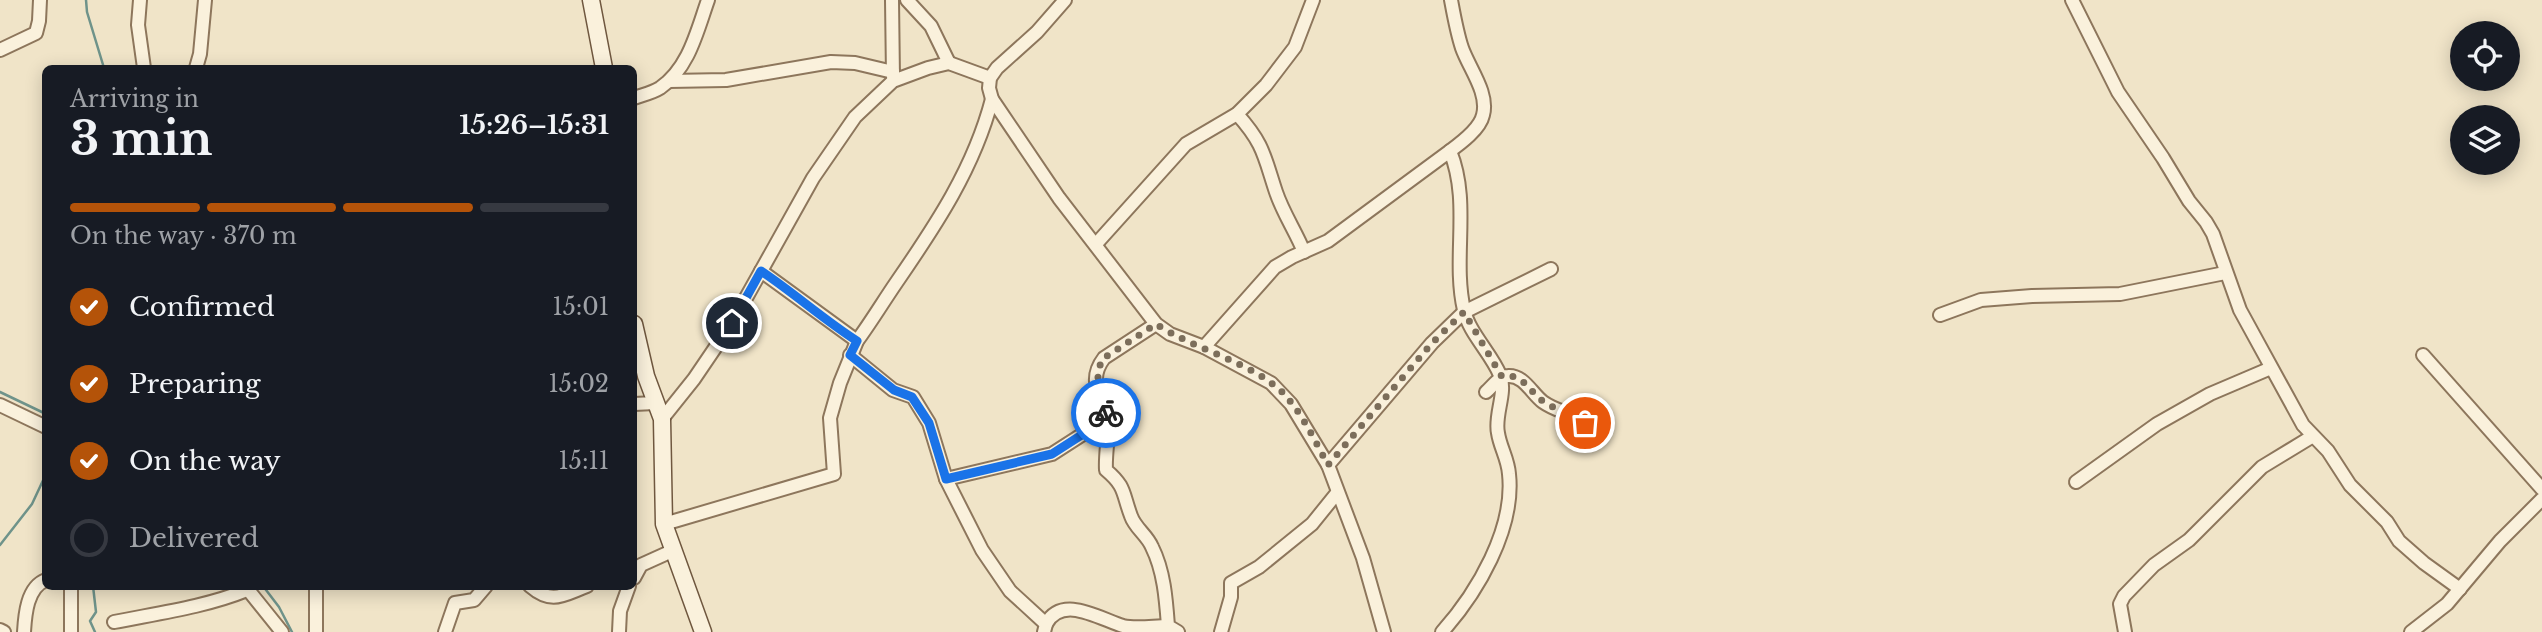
<!DOCTYPE html>
<meta charset="utf-8">
<style>
:root{--surface:#171b24;--page:#242831;--text:#f1f3f6;--muted:#9ea1a6;--line:#363941;--accent:#b45309}
body{margin:0;font-family:"Libre Baskerville",serif;background:var(--page);color:var(--text);height:100vh;display:flex;flex-direction:column;font-size:26px;white-space:nowrap}
*{box-sizing:border-box;margin:0}
p{font-size:23px;color:var(--muted)}
.icon{flex:none;width:38px;height:38px;fill:none;stroke:currentColor;stroke-width:2;stroke-linecap:round;stroke-linejoin:round}
.map{position:relative;flex:1;overflow:hidden}
.side{position:absolute;left:42px;top:65px;width:595px;height:525px;display:flex;flex-direction:column;background:var(--surface);border-radius:10px;box-shadow:0 4px 18px #0003}
.side>*{flex:none}
.controls{position:absolute;left:2450px;top:21px;display:grid;gap:14px}
.controls a{display:grid;place-items:center;width:70px;height:70px;border-radius:50%;background:var(--surface);box-shadow:0 4px 18px #0003;font-size:35px}
.pin{position:absolute;display:grid;place-items:center;width:60px;height:60px;color:#fff;margin:-30px;border:4px solid #fff;border-radius:50%;box-shadow:0 2px 7px #0007}
.courier{position:absolute;display:grid;place-items:center;width:70px;height:70px;margin:-35px;border:5px solid #1a73e8;border-radius:50%;background:#fff;color:#222;box-shadow:0 2px 9px #0007}
.overview em{font-style:normal;font-weight:700}
.overview div{display:flex;flex-direction:column-reverse}
.overview{display:flex;align-items:center;justify-content:space-between;height:119px;padding:0 28px}
h1{font-size:46px;font-weight:700;line-height:52px}
.bar{display:grid;grid-template-columns:repeat(4,1fr);gap:10px 7px;align-content:center;height:84px;padding:0 28px}
.bar i{height:9px;border-radius:5px;background:var(--line)}
.bar .on{background:var(--accent)}
.bar p{grid-column:span 4}
ol{padding:0 28px;list-style:none}
li{display:flex;align-items:center;gap:21px;height:77px}
li p{margin-inline-start:auto}
li .icon{padding:7px;border-radius:50%;background:var(--accent);color:#fff;stroke-width:4}
li:last-child{color:var(--muted)}
li i{width:38px;height:38px;border:4px solid var(--line);border-radius:50%}
.map>svg:first-child{display:block}
</style>
<div class="map">
<svg width="2542" height="632" viewBox="0 0 2542 632">
<rect width="100%" height="100%" fill="#f0e4c8"/>
<g fill="none" stroke-linecap="round" stroke-linejoin="round">
<g stroke="#6f938a" stroke-width="2.5">
<polyline points="86,0 87,12 104,68"/>
<polyline points="0,392 46,414"/>
<polyline points="0,545 32,504 46,474"/>
<polyline points="93,586 96,612 90,621 95,632"/>
<polyline points="263,586 279,607 292,632"/>
</g>
<g stroke="#8d765c" stroke-width="16">
<g id="street">
<polyline points="140,0 138,25 144,68"/>
<polyline points="892,0 893,77"/>
<polyline points="907,0 931,26 949,63"/>
<polyline points="1065,0 1037,32 997,68 990,78 989,88 992,99 1059,198 1156,324 1170,334 1204,347 1271,383 1291,404 1328,465 1363,558 1384,632"/>
<polyline points="2072,0 2118,92 2163,158 2189,201 2206,222 2213,234 2240,310 2303,425 2328,451 2350,485 2387,522 2399,541 2424,563 2460,589"/>
<polyline points="0,50 36,33 39,21 40,0"/>
<polyline points="196,68 200,54 205,0"/>
<polyline points="669,81 726,80 831,62 855,63 893,72"/>
<path d="M 634,98 C 642,95 652,93 660,88 C 689,68 697,31 708,0"/>
<path d="M 1237,114 C 1264,144 1264,156 1276,192 C 1283,213 1296,232 1304,252"/>
<polyline points="1096,244 1186,144 1237,114 1266,85 1295,47 1313,0"/>
<polyline points="761,271 857,341"/>
<polyline points="1940,315 1981,300 2032,296 2120,294 2225,273"/>
<path d="M 1156,324 L 1104,358 C 1085,383 1105,399 1108,420 C 1109,437 1105,454 1106,470 C 1126,487 1122,492 1131,516 C 1135,528 1147,535 1152,547 C 1164,571 1166,599 1168,626 L 1178,632"/>
<path d="M 1204,347 L 1275,267 L 1292,257 L 1328,241 L 1450,151 C 1461,143 1480,129 1483,115 C 1489,93 1469,68 1462,48 C 1457,33 1454,16 1451,0"/>
<polyline points="850,355 893,390 913,397 929,423 946,479 982,550 1010,591 1046,624 1044,632"/>
<polyline points="2423,355 2542,489"/>
<path d="M 1486,392 C 1492,387 1499,376 1508,376 C 1524,375 1532,394 1543,402 C 1560,414 1574,411 1591,429"/>
<polyline points="634,404 655,403"/>
<polyline points="0,405 46,427"/>
<polyline points="662,419 694,379 732,323 813,178 855,117 893,81 928,68 949,63 990,78"/>
<polyline points="1328,465 1432,343 1464,312 1551,269"/>
<polyline points="946,479 1052,454 1108,418"/>
<polyline points="2076,482 2157,424 2210,394 2271,368"/>
<path d="M 664,524 L 834,474 L 830,418 L 840,383 L 857,341 C 871,322 883,302 896,283 C 936,225 974,168 992,99"/>
<polyline points="634,578 641,565 672,551"/>
<polyline points="245,586 282,632"/>
<path d="M 530,586 C 552,605 563,595 587,586"/>
<path d="M 114,622 C 159,613 205,607 247,590"/>
<path d="M 1046,624 C 1062,594 1100,619 1123,626 C 1136,629 1154,626 1168,626"/>
<polyline points="0,630 4,632"/>
<path d="M 24,632 C 25,615 27,587 46,580"/>
<polyline points="71,632 71,586"/>
<polyline points="316,632 316,586"/>
<polyline points="445,632 455,603 474,600 486,586"/>
<polyline points="619,632 620,611 629,586"/>
<polyline points="1221,632 1231,597 1231,583 1259,567 1312,524 1337,493"/>
<path d="M 1442,632 C 1477,593 1515,529 1509,474 C 1508,459 1500,447 1498,433 C 1494,415 1507,393 1500,375 C 1491,353 1469,333 1464,310 C 1452,258 1471,202 1450,151"/>
<polyline points="2125,632 2120,604 2124,596 2154,565 2189,540 2262,467 2313,436"/>
<polyline points="2411,632 2447,604 2500,541 2542,499"/>
</g>
</g>
<g stroke="#6f573f" stroke-width="19">
<g id="secondary">
<polyline points="591,0 604,68"/>
<polyline points="634,324 646,376 662,419 664,524 703,632"/>
</g>
</g>
<use href="#street" stroke="#faf1dc" stroke-width="12"/>
<use href="#secondary" stroke="#faf1dc" stroke-width="16"/>
</g>
<g fill="none" stroke-linecap="round" stroke-linejoin="round">
<path stroke="#7c6e5b" stroke-width="7" stroke-dasharray="0 12.6" d="M 1106,413 L 1096,389 L 1101,360 L 1156,324 C 1193,349 1255,363 1285,395 C 1303,415 1315,441 1328,465 L 1432,343 L 1464,312 L 1502,377 C 1522,371 1530,393 1544,402 C 1557,411 1573,412 1585,423"/>
<path stroke="#1a73e8" stroke-width="9" d="M 732,323 L 761,271 C 794,293 824,320 857,341 L 850,355 L 894,390 L 912,397 L 929,423 L 946,479 L 1052,454 L 1108,418 L 1106,413"/>
</g>
</svg>
<div class="controls">
<a><svg class="icon" aria-label="locate" viewBox="0 0 24 24"><circle cx="12" cy="12" r="6"/><path d="M12 2v4M12 18v4M2 12h4M18 12h4"/></svg></a>
<a><svg class="icon" aria-label="layers" viewBox="0 0 24 24"><path d="M12 4l9 5-9 5-9-5zM3 14l9 5 9-5"/></svg></a>
</div>
<div class="pin" style="left:1585px;top:423px;background:#ea580c"><svg class="icon" aria-label="bag" viewBox="0 0 24 24"><path d="M5 8h14l-1 12H6zM9 8a3 3 0 0 1 6 0"/></svg></div>
<div class="pin" style="left:732px;top:323px;background:#1f2937"><svg class="icon" aria-label="home" viewBox="0 0 24 24"><path d="M3 11l9-7 9 7M6 9v11h12V9"/></svg></div>
<div class="courier" style="left:1106px;top:413px"><svg class="icon" aria-label="bike" viewBox="0 0 24 24"><circle cx="6" cy="16" r="4"/><circle cx="18" cy="16" r="4"/><path d="M6 16l4-8h5l3 8M10 8l3 8H6M13 5h3"/></svg></div>
<section class="side">
<div class="overview"><div><h1>3 min</h1><p>Arriving in</p></div><em>15:26–15:31</em></div>
<div class="bar"><i class="on"></i><i class="on"></i><i class="on"></i><i></i><p>On the way · 370 m</p></div>
<ol>
<li><svg class="icon" aria-label="check" viewBox="0 0 24 24"><path d="M5 12l5 5 9-10"/></svg>Confirmed<p>15:01</p></li>
<li><svg class="icon" aria-label="check" viewBox="0 0 24 24"><path d="M5 12l5 5 9-10"/></svg>Preparing<p>15:02</p></li>
<li><svg class="icon" aria-label="check" viewBox="0 0 24 24"><path d="M5 12l5 5 9-10"/></svg>On the way<p>15:11</p></li>
<li><i></i>Delivered</li>
</ol>
</section>
</div>
